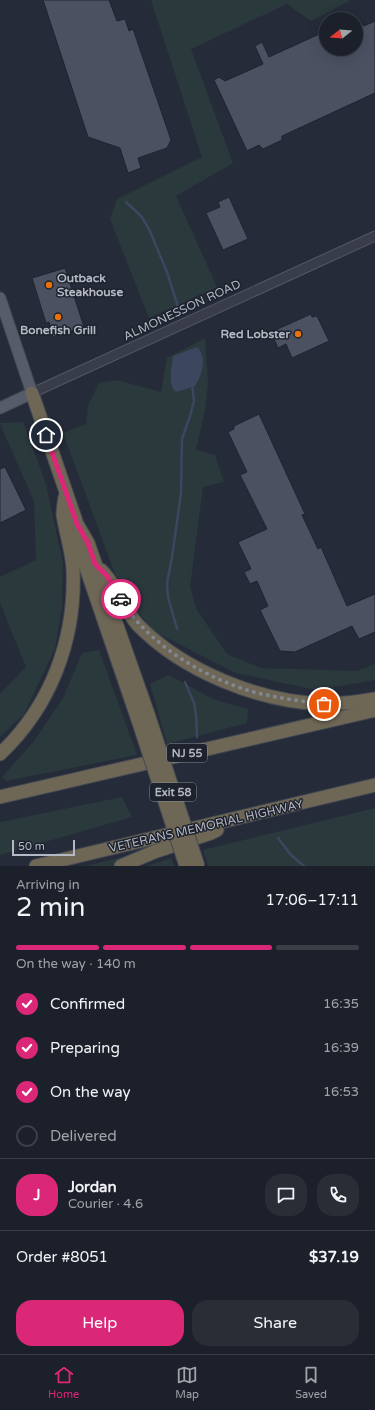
<!DOCTYPE html>
<meta charset="utf-8">
<style>
:root{--surface:#1c202a;--page:#292d36;--text:#f1f3f6;--muted:#a0a3a8;--line:#3a3e47;--accent:#db2777}
body{margin:0;font-family:"Varela Round",sans-serif;background:var(--page);color:var(--text);height:100vh;display:flex;flex-direction:column;font-size:15px;white-space:nowrap}
*{box-sizing:border-box;margin:0}
p{font-size:13px;color:var(--muted)}
.icon{flex:none;width:22px;height:22px;fill:none;stroke:currentColor;stroke-width:2;stroke-linecap:round;stroke-linejoin:round}
.map{position:relative;height:866px;overflow:hidden}
.panel{display:flex;flex-direction:column;background:var(--surface);flex:1}
.panel>*{flex:none}
.needle{width:26px;rotate:253deg}
.fabs{position:absolute;left:319px;top:12px;display:grid;gap:8px}
.fabs a{display:grid;place-items:center;width:44px;height:44px;border-radius:50%;background:var(--surface);box-shadow:0 4px 16px #0002,0 0 0 1px var(--line);font-size:20px}
.scale{position:absolute;left:12px;bottom:10px;width:63px;box-sizing:border-box;padding-left:4px;border:2px solid #b3b8c4;border-top:0;font-size:11px;line-height:14px;white-space:nowrap;color:#b3b8c4;-webkit-text-stroke:3px #1d222d;paint-order:stroke}
.pin{position:absolute;display:grid;place-items:center;width:34px;height:34px;color:#fff;margin:-17px;border:2px solid #fff;border-radius:50%;box-shadow:0 1px 4px #0007}
.courier{position:absolute;display:grid;place-items:center;width:40px;height:40px;margin:-20px;border:3px solid #db2777;border-radius:50%;background:#fff;color:#222;box-shadow:0 1px 5px #0007}
.summary em{font-style:normal;font-weight:600}
.summary div{display:flex;flex-direction:column-reverse}
.summary{display:flex;align-items:center;justify-content:space-between;height:68px;padding:0 16px}
h1{font-size:26px;font-weight:600;line-height:30px}
.bar{display:grid;grid-template-columns:repeat(4,1fr);gap:6px 4px;align-content:center;height:48px;padding:0 16px}
.bar i{height:5px;border-radius:3px;background:var(--line)}
.bar .current{background:var(--accent)}
.bar p{grid-column:span 4}
.line{display:flex;align-items:center;gap:10px;padding:0 16px;border-top:1px solid var(--line)}
.line div{flex:1}
.round{display:grid;place-items:center;flex:none;width:42px;height:42px;border-radius:16px;background:var(--page)}
ol{padding:0 16px;list-style:none}
li{display:flex;align-items:center;gap:12px;height:44px}
li p{margin-inline-start:auto}
li .icon{padding:4px;border-radius:50%;background:var(--accent);color:#fff;stroke-width:4}
li:last-child{color:var(--muted)}
li i{width:22px;height:22px;border:2px solid var(--line);border-radius:50%}
.action{display:flex;gap:8px;margin-top:auto;padding:8px 16px}
.action a{flex:1;height:46px;border-radius:16px;background:var(--accent);color:#fff;font-size:16px;font-weight:600;line-height:46px;text-align:center}
.action a+a{background:var(--page);color:var(--text)}
.menu{display:flex;justify-content:space-around;align-items:center;height:56px;border-top:1px solid var(--line);background:var(--surface);font-size:11px;color:var(--muted)}
.menu a{display:grid;justify-items:center;gap:2px}
.menu .current{color:var(--accent)}
.map>svg:first-child{display:block}
</style>
<div class="map">
<svg width="375" height="866" viewBox="0 0 375 866">
<rect width="100%" height="100%" fill="#252b38"/>
<g fill="#29393c">
<polygon points="151,0 351,0 311,21 287,4 191,49 233,163 176,196 217,287 149,318 110,219 117,199 202,157"/>
<polygon points="205,338 208,383 205,410 196,450 215,455 224,482 203,487 190,587 197,610 227,654 261,668 357,671 375,664 375,680 315,690 236,673 155,632 122,593 63,433 86,424 88,405 99,383 117,380 161,392 167,358"/>
<polygon points="23,422 46,484 63,563 62,607 55,649 24,714 0,737 0,694 26,667 0,603 0,577 36,560 34,501 0,424 0,423"/>
<polygon points="99,650 137,755 6,781 2,777 34,741 63,698 82,653"/>
<polygon points="169,675 213,699 248,709 247,723 167,744 150,684"/>
<polygon points="122,797 132,817 0,855 0,822"/>
<polygon points="375,808 375,866 208,866 203,850"/>
<polygon points="133,854 112,866 86,866"/>
<polygon points="171,858 174,866 147,866"/>
</g>
<path fill="#3c475f" d="M 197,347 C 208,358 202,374 195,386 L 176,392 C 167,385 172,366 173,356 Z"/>
<g fill="none" stroke-linecap="round" stroke-linejoin="round">
<g stroke="#3c475f" stroke-width="2.5">
<polyline points="126,202 141,216 149,229 167,272 179,310"/>
<polyline points="177,629 168,597 167,583 172,557 181,493 182,439 190,416 194,401 192,384"/>
<polyline points="185,682 194,703 196,714 197,737"/>
<polyline points="278,838 291,855 304,866"/>
</g>
</g>
<g fill="#4b5161" stroke="#1f242f">
<polygon points="43,0 109,0 117,21 125,19 129,31 133,29 171,140 167,148 138,158 141,168 128,173 120,148 88,137"/>
<polygon points="356,18 364,26 375,21 375,93 282,136 282,140 263,149 259,145 247,151 214,80 219,77 225,81 263,64 255,46 262,42 269,57 326,31 326,49 356,49"/>
<polygon points="229,197 248,239 223,250 206,213 220,207 218,202"/>
<polygon points="65,268 84,327 53,337 49,322 46,323 32,278"/>
<polygon points="311,314 312,317 317,316 329,341 292,358 286,344 278,348 271,332"/>
<polygon points="259,414 305,514 302,515 318,549 321,547 347,606 375,594 375,632 359,639 352,626 295,652 280,651 260,610 268,606 257,581 250,584 244,572 251,569 238,542 267,529 240,475 247,472 228,432 234,429 234,426"/>
<polygon points="5,467 26,510 0,523 0,469"/>
</g>
<g fill="none" stroke-linecap="round" stroke-linejoin="round">
<g stroke="#535863" stroke-width="11">
<polyline id="tertiary" points="32,393 375,236"/>
</g>
<g stroke="#414651" stroke-width="13">
<polyline id="primary" points="0,298 32,393 0,408"/>
</g>
<g stroke="#434853" stroke-width="15">
<g id="motorway">
<polyline points="32,393 77,524 88,543 149,717"/>
<polyline points="78,534 79,547 138,720"/>
<path d="M 101,570 C 117,585 123,609 138,625 C 183,671 259,702 324,704 C 341,704 358,702 375,699"/>
<path d="M 0,754 C 51,706 76,639 73,569 C 72,551 66,534 63,515 C 63,510 64,503 65,497"/>
<polyline points="0,797 375,710"/>
<polyline points="36,866 375,785"/>
<polyline points="121,866 154,852 211,833 217,830"/>
</g>
</g>
<use href="#tertiary" stroke="#383d49" stroke-width="9"/>
<use href="#primary" stroke="#565c69" stroke-width="11"/>
<use href="#motorway" stroke="#6e6756" stroke-width="13"/>
<g stroke="#434853" stroke-width="15" stroke-linecap="butt">
<g id="motorway-bridge">
<polyline points="149,717 198,866"/>
<polyline points="138,720 186,866"/>
</g>
</g>
<use href="#motorway-bridge" stroke="#6e6756" stroke-width="13"/>
</g>
<g fill="none" stroke-linecap="round" stroke-linejoin="round">
<path stroke="#818793" stroke-width="4" stroke-dasharray="0 7.2" d="M 121,599 C 146,643 206,679 254,692 C 277,698 300,701 324,704"/>
<polyline stroke="#db2777" stroke-width="5" points="46,435 77,524 88,543 95,564 107,576 121,599"/>
</g>
<g fill="#e8710a" stroke="#1d222d" stroke-width="1.5">
<circle cx="49" cy="285" r="4"/>
<circle cx="58" cy="317" r="4"/>
<circle cx="298" cy="334" r="4"/>
</g>
<g text-anchor="middle" dominant-baseline="central" stroke-width="3" stroke-linejoin="round" paint-order="stroke">
<g fill="#1d222d" stroke="#868b97" stroke-width="1">
<rect x="167" y="744" width="40" height="18" rx="3"/>
<rect x="150" y="783" width="46" height="18" rx="3"/>
</g>
<g font-size="11" font-weight="bold" fill="#b3b8c4">
<text x="187" y="753">NJ 55</text>
<text x="173" y="792">Exit 58</text>
</g>
<g font-size="12" font-weight="bold" fill="#b3b8c4" stroke="#1d222d" text-anchor="start">
<text x="57" y="278">Outback<tspan x="57" dy="14">Steakhouse</tspan></text>
<text x="58" y="330" text-anchor="middle">Bonefish Grill</text>
<text x="290" y="334" text-anchor="end">Red Lobster</text>
</g>
<g font-size="12" fill="#b3b8c4" stroke="#1d222d">
<text transform="translate(182 310) rotate(-25)">ALMONESSON ROAD</text>
<text transform="translate(206 826) rotate(-13)">VETERANS MEMORIAL HIGHWAY</text>
</g>
</g>
</svg>
<div class="fabs">
<a><svg class="needle" viewBox="-14 -14 28 28"><path d="M0-13l5 13h-10z" fill="#e53935"/><path d="M0 13l5-13h-10z" fill="#a0a3a8"/></svg></a>
</div>
<div class="scale">50 m</div>
<div class="pin" style="left:324px;top:704px;background:#ea580c"><svg class="icon" aria-label="bag" viewBox="0 0 24 24"><path d="M5 8h14l-1 12H6zM9 8a3 3 0 0 1 6 0"/></svg></div>
<div class="pin" style="left:46px;top:435px;background:#1f2937"><svg class="icon" aria-label="home" viewBox="0 0 24 24"><path d="M3 11l9-7 9 7M6 9v11h12V9"/></svg></div>
<div class="courier" style="left:121px;top:599px"><svg class="icon" aria-label="car" viewBox="0 0 24 24"><path d="M5 17H2v-5l4-1 3-4h7l3 4 3 1v5h-3M9 17h6M6 11h13"/><circle cx="7" cy="17" r="2"/><circle cx="17" cy="17" r="2"/></svg></div>
</div>
<section class="panel">
<div class="summary"><div><h1>2 min</h1><p>Arriving in</p></div><em>17:06–17:11</em></div>
<div class="bar"><i class="current"></i><i class="current"></i><i class="current"></i><i></i><p>On the way · 140 m</p></div>
<ol>
<li><svg class="icon" aria-label="check" viewBox="0 0 24 24"><path d="M5 12l5 5 9-10"/></svg>Confirmed<p>16:35</p></li>
<li><svg class="icon" aria-label="check" viewBox="0 0 24 24"><path d="M5 12l5 5 9-10"/></svg>Preparing<p>16:39</p></li>
<li><svg class="icon" aria-label="check" viewBox="0 0 24 24"><path d="M5 12l5 5 9-10"/></svg>On the way<p>16:53</p></li>
<li><i></i>Delivered</li>
</ol>
<div class="line" style="height:72px"><b class="round" style="background:var(--accent);color:#fff">J</b><div><b>Jordan</b><p>Courier · 4.6</p></div><a class="round"><svg class="icon" aria-label="chat" viewBox="0 0 24 24"><path d="M4 5h16v11H9l-5 4z"/></svg></a><a class="round"><svg class="icon" aria-label="phone" viewBox="0 0 24 24"><path d="M5 4h4l2 5-3 2q2 4 5 5l2-3 5 2v4C11 20 4 13 5 4z"/></svg></a></div>
<div class="line" style="height:52px"><div>Order #8051</div><b>$37.19</b></div>
<div class="action"><a>Help</a><a>Share</a></div>
</section>
<nav class="menu">
<a class="current"><svg class="icon" aria-label="home" viewBox="0 0 24 24"><path d="M3 11l9-7 9 7M6 9v11h12V9"/></svg>Home</a>
<a><svg class="icon" aria-label="map" viewBox="0 0 24 24"><path d="M3 6l6-2 6 2 6-2v14l-6 2-6-2-6 2zM9 4v14M15 6v14"/></svg>Map</a>
<a><svg class="icon" aria-label="saved" viewBox="0 0 24 24"><path d="M7 4h10v16l-5-4-5 4z"/></svg>Saved</a>
</nav>
